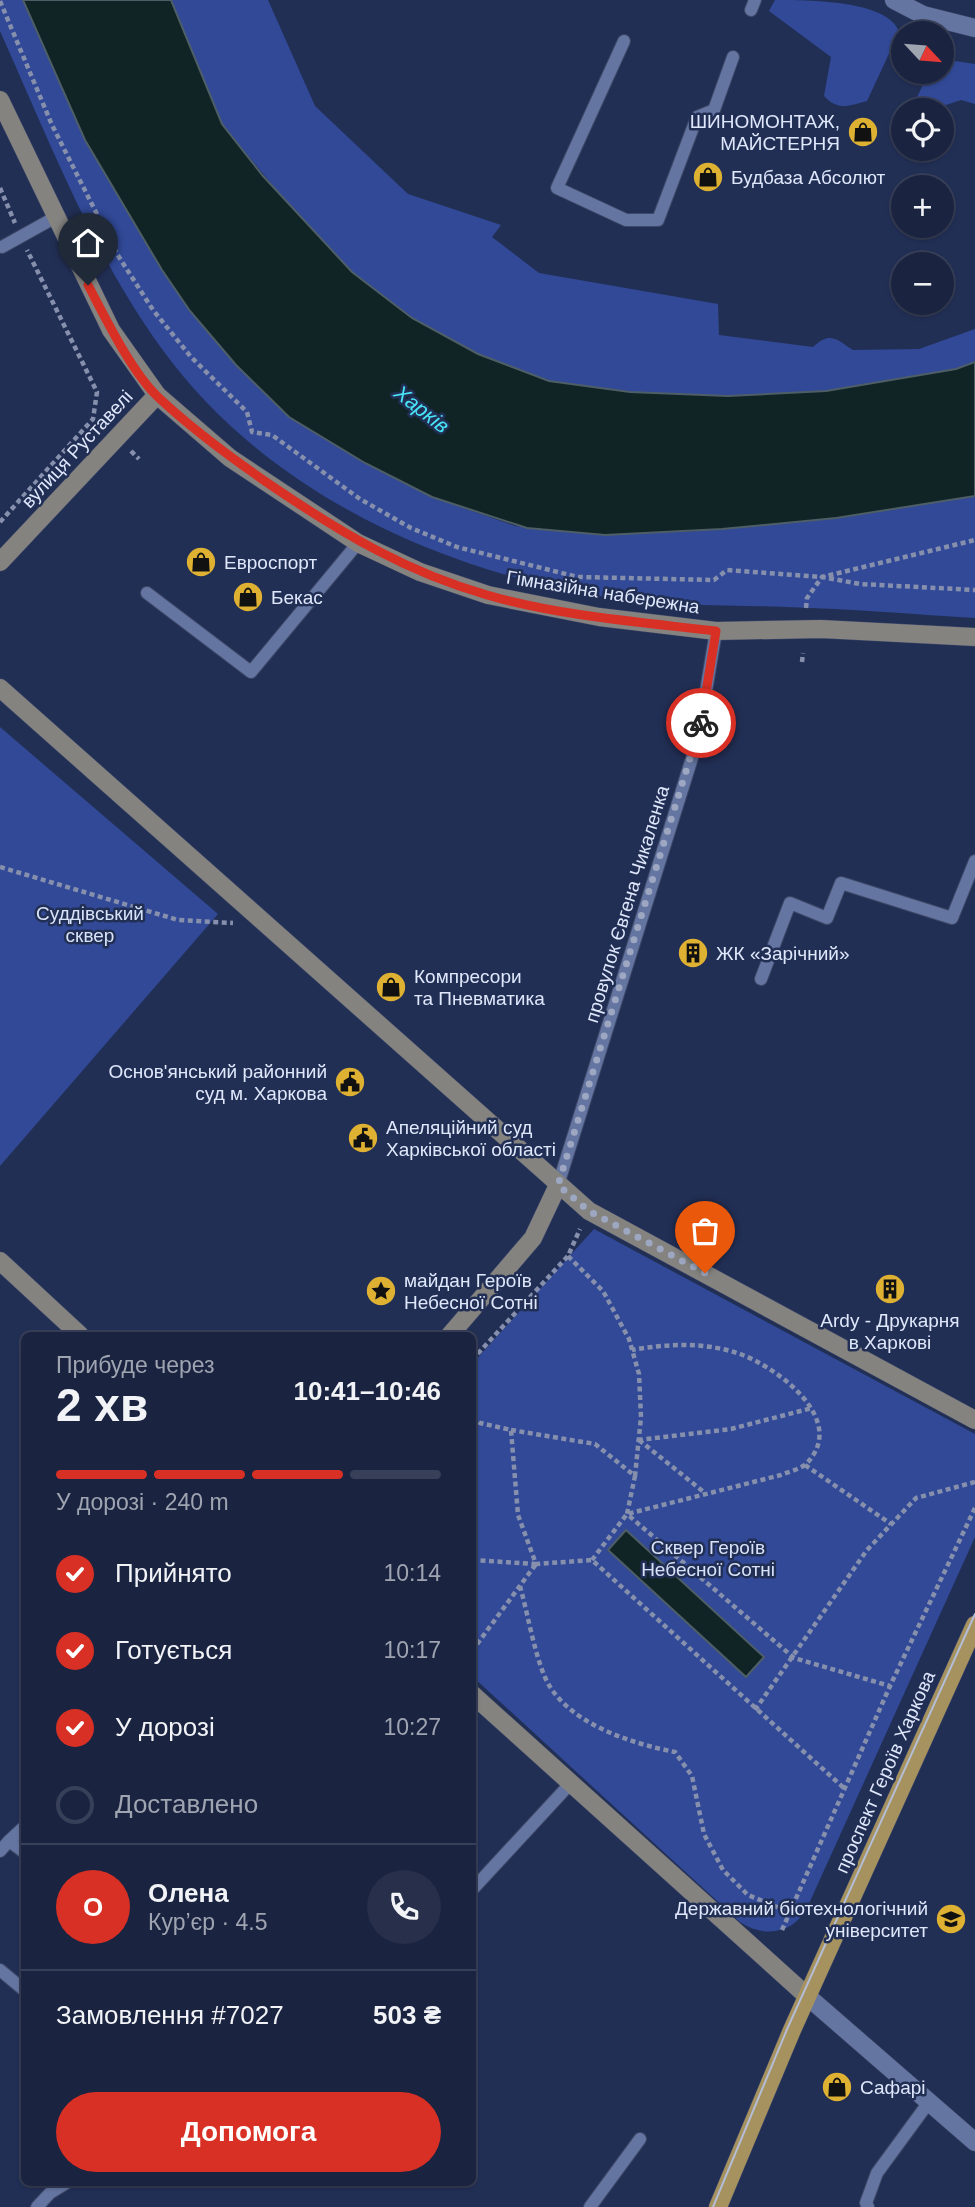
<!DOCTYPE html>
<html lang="uk">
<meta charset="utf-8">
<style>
:root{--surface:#1a2340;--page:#272f4b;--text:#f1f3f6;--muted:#9fa4b1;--line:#384059;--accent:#d93025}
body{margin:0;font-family:Arial,sans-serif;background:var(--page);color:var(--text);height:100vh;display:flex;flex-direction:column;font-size:26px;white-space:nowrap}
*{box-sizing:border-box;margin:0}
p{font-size:23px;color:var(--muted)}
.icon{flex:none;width:38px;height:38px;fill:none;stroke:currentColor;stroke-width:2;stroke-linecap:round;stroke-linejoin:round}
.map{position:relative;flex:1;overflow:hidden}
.side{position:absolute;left:21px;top:1332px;width:455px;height:854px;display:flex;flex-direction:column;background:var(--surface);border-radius:10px;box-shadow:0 2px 5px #0004,0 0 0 2px var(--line)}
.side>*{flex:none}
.needle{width:46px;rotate:116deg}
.controls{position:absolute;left:891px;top:21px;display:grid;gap:14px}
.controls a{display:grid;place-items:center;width:63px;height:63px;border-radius:50%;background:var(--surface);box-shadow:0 2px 5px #0004,0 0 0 2px var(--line);font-size:35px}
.pin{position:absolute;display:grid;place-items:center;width:60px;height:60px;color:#fff;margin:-72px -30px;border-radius:50% 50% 50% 0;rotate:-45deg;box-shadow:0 0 7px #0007}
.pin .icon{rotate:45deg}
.courier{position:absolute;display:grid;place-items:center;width:70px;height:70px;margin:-35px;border:5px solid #d93025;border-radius:50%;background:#fff;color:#222;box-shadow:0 2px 9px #0007}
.headline em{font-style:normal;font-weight:600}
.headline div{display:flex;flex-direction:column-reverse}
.headline{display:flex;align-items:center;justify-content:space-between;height:119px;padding:0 35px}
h1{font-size:46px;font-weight:600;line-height:52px}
.bar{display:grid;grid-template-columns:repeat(4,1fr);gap:10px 7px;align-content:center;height:84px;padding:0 35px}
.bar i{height:9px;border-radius:5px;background:var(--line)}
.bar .active{background:var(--accent)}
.bar p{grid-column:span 4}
.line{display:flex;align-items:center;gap:18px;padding:0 35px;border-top:2px solid var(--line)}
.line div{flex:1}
.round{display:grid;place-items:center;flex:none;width:74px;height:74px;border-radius:37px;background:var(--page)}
ol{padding:0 35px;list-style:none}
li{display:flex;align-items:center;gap:21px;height:77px}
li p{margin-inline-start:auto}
li .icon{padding:7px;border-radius:50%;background:var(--accent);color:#fff;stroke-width:4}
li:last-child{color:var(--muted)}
li i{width:38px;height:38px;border:4px solid var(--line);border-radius:50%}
.primary-button{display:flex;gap:14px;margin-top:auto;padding:14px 35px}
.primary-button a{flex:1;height:80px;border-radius:42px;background:var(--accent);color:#fff;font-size:28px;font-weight:600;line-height:80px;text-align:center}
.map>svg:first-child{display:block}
</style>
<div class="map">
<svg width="975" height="2207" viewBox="0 0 975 2207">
<rect width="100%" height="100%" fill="#222f55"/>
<g fill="#314997">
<path d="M 0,0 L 23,0 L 85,140 L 162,270 L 190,311 L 236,365 L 289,417 L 365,463 L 432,497 L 515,526 L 605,535 L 699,531 L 840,518 L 975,496 L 975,618 C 912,614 850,609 787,607 C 727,605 665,606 605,597 C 437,570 264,490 162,349 C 92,253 48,138 0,31 Z"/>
<path d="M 171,0 L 268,0 L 315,106 L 408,194 L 501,225 L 492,237 L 539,273 L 718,304 L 719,335 L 813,347 C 830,331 836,339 853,350 L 919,349 L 975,329 L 975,362 L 956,369 L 826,391 L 728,396 L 630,392 L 549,381 L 478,354 L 414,319 L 352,272 L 297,215 L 222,124 Z"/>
<path d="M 775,0 C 807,0 889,0 899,32 L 867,101 C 848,106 838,111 824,96 L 831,57 L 769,11 Z"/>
<polygon points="942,59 975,64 975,104 961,100 940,107 938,110 911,110 929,72 942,72"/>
<polygon points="0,727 218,914 0,1166"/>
<path d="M 594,1229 L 975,1434 L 975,1537 L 807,1908 C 793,1934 764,1938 740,1922 L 473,1677 L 473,1363 Z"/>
</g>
<g fill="#102426" stroke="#4e5e66" stroke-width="2">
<polygon points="23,0 171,0 222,124 263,176 352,272 412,318 478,354 549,381 630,392 728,396 826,391 956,369 975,362 975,496 836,518 722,529 605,535 527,528 432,497 365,463 289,417 236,365 190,311 162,270 85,140"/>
<polygon points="626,1530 764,1657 746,1677 608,1550"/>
</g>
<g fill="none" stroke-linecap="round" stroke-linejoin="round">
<g stroke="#3e4868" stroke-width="14">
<g id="service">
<polyline points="751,10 755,0"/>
<polyline points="624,41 557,188 626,220 658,220 697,117 714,110 733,57"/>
<polyline points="2,247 54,218"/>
<polyline points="147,593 251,672 358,543"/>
<polyline points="761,979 790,903 827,918 841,883 952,918 975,861"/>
<polyline points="558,1185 698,739 716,631"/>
<polyline points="9,1841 24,1827"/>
<polyline points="0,1851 9,1841 24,1852"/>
<polyline points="472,1890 570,1784"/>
<polyline points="0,1970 24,1990"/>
<polyline points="37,2207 50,2193 68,2182"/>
<polyline points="590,2207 640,2139"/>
<polyline points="868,2207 866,2203 877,2173 929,2102"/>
</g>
</g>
<g stroke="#3e4868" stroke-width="19">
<polyline id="minor" points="894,0 923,15 975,28"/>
</g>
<g stroke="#3e4868" stroke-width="19">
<polyline id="tertiary" points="807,1996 975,2142"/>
</g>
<g stroke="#3e4868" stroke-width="19">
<g id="secondary">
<polyline points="0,100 111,330 157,395 230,458 358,543 420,572 488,595 599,617 716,631 821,629 975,637"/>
<polyline points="0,562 157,395"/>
<polyline points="0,688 589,1211 975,1420"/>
<polyline points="0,1261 80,1335"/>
<polyline points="450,1335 533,1238 558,1185"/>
<polyline points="472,1694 807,1996"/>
</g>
</g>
<g stroke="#3e4868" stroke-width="19">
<polyline id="primary" points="718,2207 792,2030 975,1625"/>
</g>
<g stroke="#8690ad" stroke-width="4.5" stroke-dasharray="5 3.5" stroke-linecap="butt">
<polyline points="0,1 52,125 117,254 153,310 191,357 247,412 252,432 272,435 360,499 411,528 457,547 578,577 714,580 727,570 822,577 860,584 975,590"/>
<polyline points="0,188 15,223"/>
<polyline points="131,451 139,459"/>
<polyline points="0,522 93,419 97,392 27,250"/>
<polyline points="806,608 807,598 822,577 975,540"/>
<polyline points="802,662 803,653"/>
<polyline points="0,867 178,920 233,923"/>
<polyline points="568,1256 603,1291 629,1339 639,1374 641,1417 635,1476"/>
<polyline points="472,1360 568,1256 580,1229"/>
<polyline points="472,1417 480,1423 511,1430 518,1515 536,1564 592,1560 845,1789"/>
<polyline points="511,1430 595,1444 635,1476 627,1514 794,1658 890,1686"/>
<polyline points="638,1440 731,1429 812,1408"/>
<polyline points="639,1440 705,1493"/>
<polyline points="805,1465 891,1524"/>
<polyline points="472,1560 536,1564"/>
<path d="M 592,1560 L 627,1514 L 781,1475 C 788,1472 800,1469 806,1464 C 851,1419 772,1363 734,1352 C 700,1342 666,1344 632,1350"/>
<path d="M 520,1586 C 528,1615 533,1647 544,1675 C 563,1722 629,1743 675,1752 L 692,1776 L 704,1834 L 723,1870 L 748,1895 L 789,1912"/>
<polyline points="472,1651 536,1564"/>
<polyline points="755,1710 867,1550 916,1498 975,1482"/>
<polyline points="782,1930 890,1686 975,1508"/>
</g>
<use href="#service" stroke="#6475a1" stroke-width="12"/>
<use href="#minor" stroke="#6475a1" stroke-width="18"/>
<use href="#tertiary" stroke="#6475a1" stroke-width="18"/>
<use href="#secondary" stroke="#848380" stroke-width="18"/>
<use href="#primary" stroke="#a5925f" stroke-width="18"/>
<polyline stroke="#b4bdd5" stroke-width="2" points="713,2207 788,2027 975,1614"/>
</g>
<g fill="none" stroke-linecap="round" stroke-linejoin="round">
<polyline stroke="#9da7c1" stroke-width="7" stroke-dasharray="0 12.6" points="701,723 558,1185 589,1211 705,1273"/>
<path stroke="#d93025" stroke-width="9" d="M 88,285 C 106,319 131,371 158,397 C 194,431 234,460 275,488 C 343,534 407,572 487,595 C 560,616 640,622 716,631 L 701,723"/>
</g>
<defs>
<g id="shop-disc" transform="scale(1.575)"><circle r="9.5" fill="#deb133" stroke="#222f55"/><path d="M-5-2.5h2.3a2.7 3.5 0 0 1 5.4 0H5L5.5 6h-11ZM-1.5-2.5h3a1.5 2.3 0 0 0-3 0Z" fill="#111"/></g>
<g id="building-disc" transform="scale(1.575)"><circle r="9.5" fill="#deb133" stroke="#222f55"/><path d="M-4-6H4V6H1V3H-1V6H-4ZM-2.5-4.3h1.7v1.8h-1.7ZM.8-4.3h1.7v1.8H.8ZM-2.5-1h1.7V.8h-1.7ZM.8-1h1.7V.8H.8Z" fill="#111"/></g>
<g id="civic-disc" transform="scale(1.575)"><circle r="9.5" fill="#deb133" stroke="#222f55"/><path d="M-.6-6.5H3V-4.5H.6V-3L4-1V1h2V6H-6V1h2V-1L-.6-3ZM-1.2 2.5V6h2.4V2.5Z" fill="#111"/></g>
<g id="sight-disc" transform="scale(1.575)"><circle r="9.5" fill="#deb133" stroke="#222f55"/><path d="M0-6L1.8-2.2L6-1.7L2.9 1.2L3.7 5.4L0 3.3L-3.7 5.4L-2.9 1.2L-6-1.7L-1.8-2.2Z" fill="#111"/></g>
<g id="university-disc" transform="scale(1.575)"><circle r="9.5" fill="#deb133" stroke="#222f55"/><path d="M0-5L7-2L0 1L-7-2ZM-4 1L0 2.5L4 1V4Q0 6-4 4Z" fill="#111"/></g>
</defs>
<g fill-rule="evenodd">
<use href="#shop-disc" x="863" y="132"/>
<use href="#shop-disc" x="708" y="177"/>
<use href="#shop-disc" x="201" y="562"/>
<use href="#shop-disc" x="248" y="597"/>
<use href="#building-disc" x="693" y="953"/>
<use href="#shop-disc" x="391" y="987"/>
<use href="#civic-disc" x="350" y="1082"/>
<use href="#civic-disc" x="363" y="1138"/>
<use href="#building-disc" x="890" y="1289"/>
<use href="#sight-disc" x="381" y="1291"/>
<use href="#university-disc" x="951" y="1919"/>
<use href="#shop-disc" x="837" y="2087"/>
</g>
<g text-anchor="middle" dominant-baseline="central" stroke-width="5" stroke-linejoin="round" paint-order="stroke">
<g font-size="19" fill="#dfe7fb" stroke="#222f55" text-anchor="start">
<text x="840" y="121" text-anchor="end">ШИНОМОНТАЖ,<tspan x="840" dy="22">МАЙСТЕРНЯ</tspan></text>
<text x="731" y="177">Будбаза Абсолют</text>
<text x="224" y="562">Евроспорт</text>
<text x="271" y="597">Бекас</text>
<text x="716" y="953">ЖК «Зарічний»</text>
<text x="414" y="976">Компресори<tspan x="414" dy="22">та Пневматика</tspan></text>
<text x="327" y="1071" text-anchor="end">Основ'янський районний<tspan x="327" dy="22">суд м. Харкова</tspan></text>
<text x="386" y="1127">Апеляційний суд<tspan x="386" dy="22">Харківської області</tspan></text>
<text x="404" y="1280">майдан Героїв<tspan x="404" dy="22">Небесної Сотні</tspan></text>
<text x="890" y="1320" text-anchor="middle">Ardy - Друкарня<tspan x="890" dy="22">в Харкові</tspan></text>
<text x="928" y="1908" text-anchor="end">Державний біотехнологічний<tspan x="928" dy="22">університет</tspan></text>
<text x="860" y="2087">Сафарі</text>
</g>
<g font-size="19" fill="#dfe7fb" stroke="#222f55">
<text transform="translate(77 449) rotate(-47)">вулиця Руставелі</text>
<text transform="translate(603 592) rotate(9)">Гімназійна набережна</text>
<text transform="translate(627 904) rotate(-73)">провулок Євгена Чикаленка</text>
<text transform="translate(885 1772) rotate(-66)">проспект Героїв Харкова</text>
</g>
<g font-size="19" fill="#d8e2f8" stroke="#222f55">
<text x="90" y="913">Суддівський<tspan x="90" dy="22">сквер</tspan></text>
<text x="708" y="1547">Сквер Героїв<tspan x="708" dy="22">Небесної Сотні</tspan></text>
</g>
<g font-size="21" font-style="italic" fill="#48e4f7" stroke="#222f55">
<text transform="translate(422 409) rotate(38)">Харків</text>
</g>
</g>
</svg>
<div class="controls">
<a><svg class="needle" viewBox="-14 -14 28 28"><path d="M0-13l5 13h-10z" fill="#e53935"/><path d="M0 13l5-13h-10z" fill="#9fa4b1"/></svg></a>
<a><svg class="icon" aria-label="locate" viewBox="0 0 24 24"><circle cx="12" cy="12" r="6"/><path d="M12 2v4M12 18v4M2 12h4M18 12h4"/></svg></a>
<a>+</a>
<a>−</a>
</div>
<div class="pin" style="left:705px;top:1273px;background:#ea580c"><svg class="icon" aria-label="bag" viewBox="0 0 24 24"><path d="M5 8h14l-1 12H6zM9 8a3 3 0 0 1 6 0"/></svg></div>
<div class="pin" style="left:88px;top:285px;background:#1f2937"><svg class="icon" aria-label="home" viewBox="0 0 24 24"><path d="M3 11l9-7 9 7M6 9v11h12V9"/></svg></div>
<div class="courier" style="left:701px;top:723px"><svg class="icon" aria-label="bike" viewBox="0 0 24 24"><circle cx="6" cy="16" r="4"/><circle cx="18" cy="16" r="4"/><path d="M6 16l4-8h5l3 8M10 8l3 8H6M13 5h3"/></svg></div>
<section class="side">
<div class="headline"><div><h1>2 хв</h1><p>Прибуде через</p></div><em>10:41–10:46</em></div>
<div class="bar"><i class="active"></i><i class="active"></i><i class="active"></i><i></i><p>У дорозі · 240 m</p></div>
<ol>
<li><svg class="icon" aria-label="check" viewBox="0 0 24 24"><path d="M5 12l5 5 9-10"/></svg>Прийнято<p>10:14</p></li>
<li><svg class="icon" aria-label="check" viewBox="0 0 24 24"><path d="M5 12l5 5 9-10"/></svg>Готується<p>10:17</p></li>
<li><svg class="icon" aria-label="check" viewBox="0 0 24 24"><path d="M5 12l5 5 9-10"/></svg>У дорозі<p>10:27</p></li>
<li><i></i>Доставлено</li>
</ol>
<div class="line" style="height:126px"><b class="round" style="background:var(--accent);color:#fff">О</b><div><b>Олена</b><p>Кур’єр · 4.5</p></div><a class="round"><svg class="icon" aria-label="phone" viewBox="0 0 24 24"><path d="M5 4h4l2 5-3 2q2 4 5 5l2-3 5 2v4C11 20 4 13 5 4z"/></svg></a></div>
<div class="line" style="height:91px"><div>Замовлення #7027</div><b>503 ₴</b></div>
<div class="primary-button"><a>Допомога</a></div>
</section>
</div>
